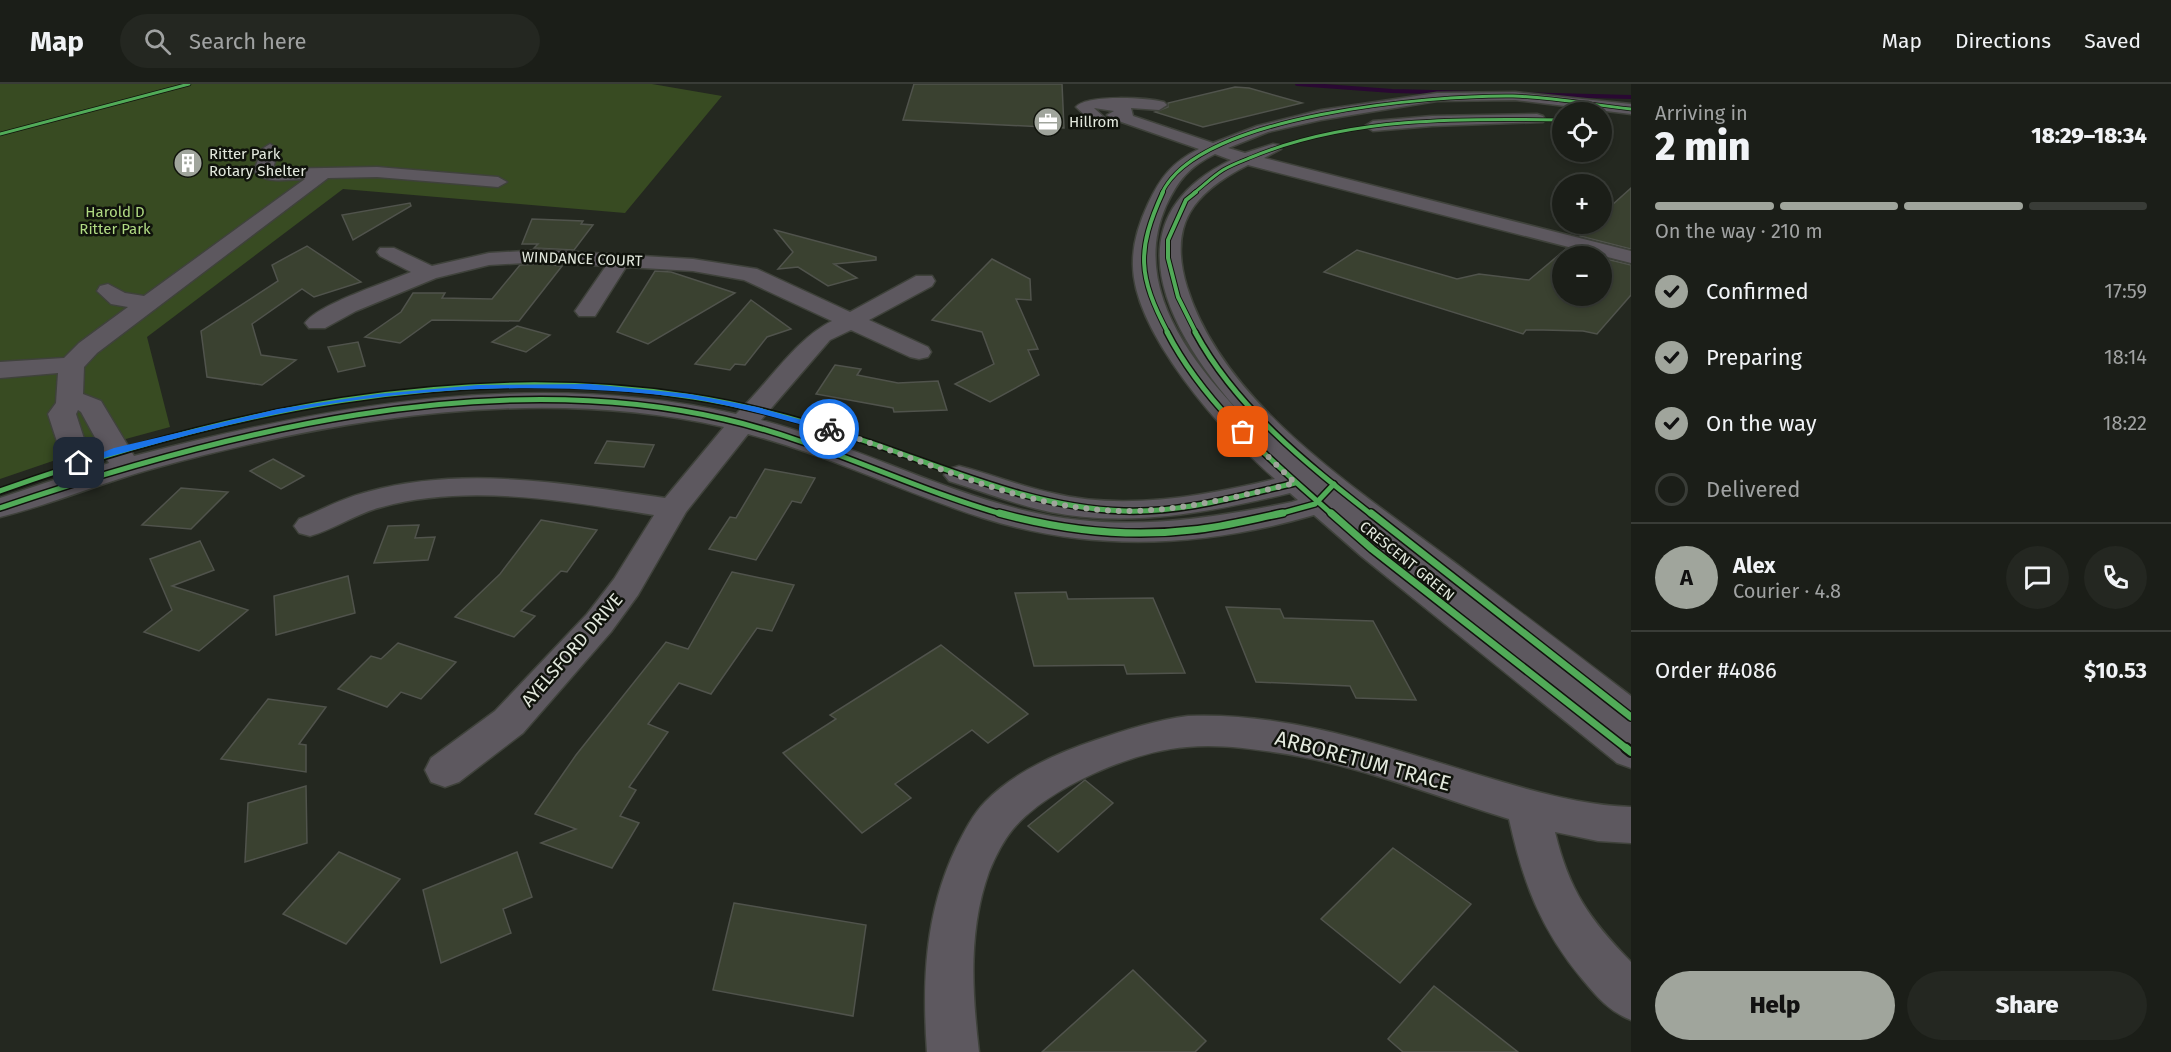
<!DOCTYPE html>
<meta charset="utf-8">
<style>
:root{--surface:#1b1e18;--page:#242721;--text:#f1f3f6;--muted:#a0a2a2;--line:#393c37;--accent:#a0a59c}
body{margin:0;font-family:"Fira Sans",sans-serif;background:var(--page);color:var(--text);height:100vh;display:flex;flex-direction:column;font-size:22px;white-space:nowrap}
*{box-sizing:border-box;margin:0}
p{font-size:20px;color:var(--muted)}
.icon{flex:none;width:33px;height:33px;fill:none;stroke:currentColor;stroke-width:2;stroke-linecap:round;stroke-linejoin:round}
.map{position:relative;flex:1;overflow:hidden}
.sheet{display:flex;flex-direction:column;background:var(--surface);width:540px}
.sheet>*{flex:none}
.fabs{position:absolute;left:1552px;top:18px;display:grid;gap:12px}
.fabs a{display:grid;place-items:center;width:60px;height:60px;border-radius:50%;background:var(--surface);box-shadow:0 3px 9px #0003,0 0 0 2px var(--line);font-size:30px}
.pin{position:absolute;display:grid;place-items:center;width:51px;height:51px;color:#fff;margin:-26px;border-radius:12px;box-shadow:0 3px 9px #0006}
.courier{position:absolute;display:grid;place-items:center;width:60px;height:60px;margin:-30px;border:4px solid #1a73e8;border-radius:50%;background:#fff;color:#222;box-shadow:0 2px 8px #0007}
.summary em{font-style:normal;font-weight:800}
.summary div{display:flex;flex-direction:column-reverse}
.summary{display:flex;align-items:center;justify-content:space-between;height:102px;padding:0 24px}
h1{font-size:39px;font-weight:800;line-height:45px}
.bar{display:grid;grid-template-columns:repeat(4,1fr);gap:9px 6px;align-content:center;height:72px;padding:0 24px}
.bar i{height:8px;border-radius:4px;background:var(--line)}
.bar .current{background:var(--accent)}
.bar p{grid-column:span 4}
.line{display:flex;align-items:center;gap:15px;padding:0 24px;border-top:2px solid var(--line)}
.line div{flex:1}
.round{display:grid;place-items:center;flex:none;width:63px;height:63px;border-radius:32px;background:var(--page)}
ol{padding:0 24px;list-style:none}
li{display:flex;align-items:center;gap:18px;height:66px}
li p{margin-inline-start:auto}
li .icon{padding:6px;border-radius:50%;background:var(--accent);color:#111;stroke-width:4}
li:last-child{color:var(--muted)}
li i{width:33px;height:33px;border:3px solid var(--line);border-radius:50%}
.primary-button{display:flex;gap:12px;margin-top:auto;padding:12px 24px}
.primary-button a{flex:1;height:69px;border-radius:36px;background:var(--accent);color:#111;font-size:24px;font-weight:800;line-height:69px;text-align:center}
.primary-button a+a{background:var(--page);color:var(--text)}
header{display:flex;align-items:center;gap:36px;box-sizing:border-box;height:84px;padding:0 30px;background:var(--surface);border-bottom:2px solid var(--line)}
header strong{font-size:28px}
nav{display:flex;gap:33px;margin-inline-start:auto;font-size:21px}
.search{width:420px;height:54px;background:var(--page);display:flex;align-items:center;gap:15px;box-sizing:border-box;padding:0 21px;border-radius:33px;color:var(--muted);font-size:22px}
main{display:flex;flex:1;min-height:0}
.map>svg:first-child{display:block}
</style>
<header>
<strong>Map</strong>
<div class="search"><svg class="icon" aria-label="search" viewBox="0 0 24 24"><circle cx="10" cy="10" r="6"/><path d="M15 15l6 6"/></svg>Search here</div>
<nav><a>Map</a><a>Directions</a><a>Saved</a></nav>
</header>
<main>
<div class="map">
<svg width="1631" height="968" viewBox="0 0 1631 968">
<rect width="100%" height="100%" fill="#242820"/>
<polygon fill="#384b22" points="0,0 652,0 722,12 625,129 343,105 147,253 170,343 85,366 0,395"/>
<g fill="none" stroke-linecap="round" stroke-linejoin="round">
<polyline stroke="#290832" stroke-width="4" points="1297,0 1392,7 1631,13"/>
</g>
<g fill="#3a4130" stroke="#50534c" stroke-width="1.5">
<polygon points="914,0 1062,0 1064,44 903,36"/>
<polygon points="1235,3 1249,4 1302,19 1203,43 1155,28 1168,23 1168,19"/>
<polygon points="1631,104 1631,165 1580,152 1592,140 1602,140 1602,130"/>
<polygon points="410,119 411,122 353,156 342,131"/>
<polygon points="532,135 583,137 581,140 593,141 574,166 534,164 538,160 522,160"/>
<polygon points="775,146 876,173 876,176 834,180 857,194 828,202 798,183 778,185 793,168"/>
<polygon points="307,162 361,198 314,213 302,205 252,240 261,271 296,276 262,301 207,293 201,247 278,197 272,181"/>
<polygon points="1566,165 1597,172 1563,172 1563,212 1602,212 1602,174 1631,181 1631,211 1597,250 1583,247 1543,246 1526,246 1523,250 1324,188 1357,166 1457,195 1479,190 1529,196"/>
<polygon points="992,175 1030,195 1031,216 1016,215 1038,265 1028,266 1039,291 990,318 955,300 994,280 982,248 932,236"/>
<polygon points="541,180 562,182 519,237 432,236 400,259 365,253 401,228 413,209 445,209 442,214 492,215 520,181"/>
<polygon points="655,187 671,188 735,209 648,260 617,248"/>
<polygon points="751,216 791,245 767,253 745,281 735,280 730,286 695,280"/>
<polygon points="517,242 550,251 526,268 492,258"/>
<polygon points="358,258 365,282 338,288 328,263"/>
<polygon points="835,281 861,285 857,291 898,299 938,297 947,326 894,328 893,324 816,310"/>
<polygon points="607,357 654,361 644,383 595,379"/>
<polygon points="273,375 304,392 281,405 250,387"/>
<polygon points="765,385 815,394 801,419 792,417 756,476 709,465 730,433 736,434"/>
<polygon points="181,404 228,408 191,445 142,441"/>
<polygon points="541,436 597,446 567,488 561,487 521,527 535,532 514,553 455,533 500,490"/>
<polygon points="419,441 415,454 435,453 428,476 374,479 388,442"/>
<polygon points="200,457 214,486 172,502 248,526 199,567 144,548 172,526 150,475"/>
<polygon points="732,488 794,501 772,547 757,544 711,610 679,599 648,640 668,648 629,703 636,706 620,732 639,739 612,784 541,759 576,745 535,730 576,671 666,558 688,565"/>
<polygon points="348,492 355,529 276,551 274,512"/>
<polygon points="1066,508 1068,515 1153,514 1185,589 1127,590 1124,581 1034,582 1015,509"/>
<polygon points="1226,523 1280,525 1284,534 1373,537 1416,616 1356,614 1350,602 1256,598"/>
<polygon points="398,559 456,578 421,615 401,608 387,623 338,605 371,572 381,575"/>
<polygon points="941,561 1028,630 988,659 972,646 895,700 911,714 862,749 783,669 836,635 830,631"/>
<polygon points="268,615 326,623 299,660 306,661 306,688 221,675"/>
<polygon points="1085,696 1113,719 1058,768 1028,742"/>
<polygon points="306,702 307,759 245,778 248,719"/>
<polygon points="1393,764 1471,820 1400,899 1321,835"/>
<polygon points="339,768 400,795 346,860 283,830"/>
<polygon points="517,768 532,813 503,825 511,849 441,879 423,806"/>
<polygon points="734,819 866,841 853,932 713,906"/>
<polygon points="1133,886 1206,957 1195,968 1042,968"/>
<polygon points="1434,902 1518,968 1403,968 1388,955"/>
</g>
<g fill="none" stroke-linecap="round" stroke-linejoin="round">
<g stroke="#3f423b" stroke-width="3">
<g id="minor">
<path d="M 1515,8 L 1631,20 L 1631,30 L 1515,16 L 1437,17 L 1321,36 L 1268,48 L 1228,64 L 1245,69 L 1273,60 L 1279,61 L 1281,65 L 1264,74 L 1631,167 L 1631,179 L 1248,81 C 1193,109 1168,140 1187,203 C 1224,322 1359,406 1454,478 C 1513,522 1572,567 1631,612 L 1631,684 L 1617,679 L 1361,472 L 1314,431 C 1205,463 1093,469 983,434 C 904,409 829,371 748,350 L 686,428 L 638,511 L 611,548 L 523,649 L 459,698 L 445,703 L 431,698 L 425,686 L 431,674 L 495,627 L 587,530 L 614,495 L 654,431 C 567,417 468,399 382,423 C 357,429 335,445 310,452 L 299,449 L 294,442 L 299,435 C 321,426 343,414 367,408 C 464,381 568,400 665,414 L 724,343 C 537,301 337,334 155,384 C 103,398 53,420 0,433 L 0,414 L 72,390 L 61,370 L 48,330 L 56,319 L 58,289 L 0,294 L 0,278 L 64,274 L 79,259 L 128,223 L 111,220 L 97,207 L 100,202 L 108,200 L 125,209 L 144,212 L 305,95 C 289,95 265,101 254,87 L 262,65 L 270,60 L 278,65 L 273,85 L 377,83 L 498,93 L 507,98 L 498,103 L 377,93 L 328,94 L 97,269 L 84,283 L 83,310 L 101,317 L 134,372 C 329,321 536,284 736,330 C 767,301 795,255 832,237 L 744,196 L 693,187 L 626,183 L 595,232 L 579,232 L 575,227 L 606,182 L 541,178 L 489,181 L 436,194 L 356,227 L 325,244 L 309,244 L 305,239 C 318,220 388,198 411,188 L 380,172 L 377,168 L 380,164 L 394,164 L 432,182 L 489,169 L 541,166 L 693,175 L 757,185 L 850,228 L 916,192 L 932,192 L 935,197 L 932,202 L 869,236 L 928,263 L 931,268 L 928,273 L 919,275 L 910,273 L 851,246 L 830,256 L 761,336 C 851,360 936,405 1027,427 C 1117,449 1204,436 1292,418 L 1298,416 L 1290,409 C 1211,428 1131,444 1050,428 C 1016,421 982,407 949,397 L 944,391 L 949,385 L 959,382 C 990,390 1020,402 1052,409 C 1123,427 1204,412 1275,395 C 1225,351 1130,247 1133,177 C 1133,158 1140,137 1148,120 C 1160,94 1172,78 1199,65 L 1110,34 L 1107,31 L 1114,27 L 1094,24 L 1106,35 L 1098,40 L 1092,38 L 1076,23 C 1087,10 1148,14 1164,18 L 1167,21 L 1159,26 L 1131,24 L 1133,32 L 1213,59 L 1257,42 L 1321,26 L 1437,9 ZM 1215,70 L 1231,76 C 1103,138 1173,254 1242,331 C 1190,276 1131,201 1166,122 C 1178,96 1189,83 1215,70 ZM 78,326 L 81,328 L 109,379 L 97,383 L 89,370 L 76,330 Z"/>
<polygon points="1537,30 1543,32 1545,35 1543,38 1432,42 1373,47 1365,42 1373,37 1432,32"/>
<path d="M 1188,632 C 1289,628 1384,662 1479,691 C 1529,706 1579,721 1631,723 L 1631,759 L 1598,757 L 1555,748 C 1569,806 1589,835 1631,878 L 1631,936 C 1610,928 1597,913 1583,896 C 1540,845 1523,798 1509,735 C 1431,711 1354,679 1273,668 C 1245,664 1216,660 1187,663 C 1133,667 1049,703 1013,745 C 1003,757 995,773 989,788 C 968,846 972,908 979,968 L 927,968 C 922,897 925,829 956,764 C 964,748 973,730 985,718 C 1014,688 1057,669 1096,656 C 1126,646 1156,636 1188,632 Z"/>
</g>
</g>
<use href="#minor" fill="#5d585f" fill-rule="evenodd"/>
<g stroke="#10130c" stroke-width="4.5">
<g id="cycleway-far4">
<polyline points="0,50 189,0"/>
<path d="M 1162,109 C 1199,30 1433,11 1513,12 C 1552,13 1592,21 1631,25"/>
<path d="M 1194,109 C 1203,102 1212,93 1223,86 C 1231,81 1242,77 1252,73 C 1348,33 1461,34 1563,36"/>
</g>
</g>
<g stroke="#10130c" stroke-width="6">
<g id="cycleway-far3">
<path d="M 1163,108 C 1136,167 1138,192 1168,249"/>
<polyline points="1196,249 1178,213 1168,174 1168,156 1186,116 1196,108"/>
</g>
</g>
<g stroke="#10130c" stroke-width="8">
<g id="cycleway-far2">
<path d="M 1167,248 C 1205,322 1271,376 1333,431"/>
<path d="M 1195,248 C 1236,324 1306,379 1372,431"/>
<path d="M 0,407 C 221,328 459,276 693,313 C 752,322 811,339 868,358 C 951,386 1035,424 1124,427 C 1182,429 1239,412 1295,399"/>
<path d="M 0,424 C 224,348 488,281 724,335 C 821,357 909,404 1005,431"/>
<polyline points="1275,431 1315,420 1334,400"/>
</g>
</g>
<g stroke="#10130c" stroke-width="10">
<g id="cycleway-far1">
<path d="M 999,429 C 1062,446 1127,454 1192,446 C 1223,443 1253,435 1283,429"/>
<polyline points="1331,429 1372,465 1627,665"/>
<polyline points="1371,429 1631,633"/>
</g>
</g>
<g stroke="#10130c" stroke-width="12">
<polyline id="cycleway" points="1626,664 1631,668"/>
</g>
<use href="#cycleway-far4" stroke="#51ab58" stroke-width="3"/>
<use href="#cycleway-far3" stroke="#51ab58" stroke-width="4"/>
<use href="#cycleway-far2" stroke="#51ab58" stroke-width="5"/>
<use href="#cycleway-far1" stroke="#51ab58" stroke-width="7"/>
<use href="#cycleway" stroke="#51ab58" stroke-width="8"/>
</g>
<path fill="#1a73e8" d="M 590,300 L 689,310 L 757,323 L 833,345 L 829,348 C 782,336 736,321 687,314 C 552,297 410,302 277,330 C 210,344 145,363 79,381 L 75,379 L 114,364 L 278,325 L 378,310 L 478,301 Z"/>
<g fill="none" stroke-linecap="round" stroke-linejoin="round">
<path stroke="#a0a59c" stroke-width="6" stroke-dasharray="0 10.8" d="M 829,345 C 927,376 1024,428 1130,427 C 1187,426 1240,412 1295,399 L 1243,348"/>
</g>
<defs>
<g id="office-disc" transform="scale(1.5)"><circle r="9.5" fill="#a0a59c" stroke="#10130c"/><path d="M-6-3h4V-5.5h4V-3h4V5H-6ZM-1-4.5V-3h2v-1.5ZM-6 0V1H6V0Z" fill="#fff"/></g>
<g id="building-disc" transform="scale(1.5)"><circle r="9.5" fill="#a0a59c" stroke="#10130c"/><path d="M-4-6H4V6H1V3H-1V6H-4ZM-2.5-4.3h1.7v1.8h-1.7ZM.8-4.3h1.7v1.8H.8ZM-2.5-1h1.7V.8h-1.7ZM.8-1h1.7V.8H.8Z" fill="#fff"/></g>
</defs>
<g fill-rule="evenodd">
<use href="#office-disc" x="1048" y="38"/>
<use href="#building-disc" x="188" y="79"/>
</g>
<g text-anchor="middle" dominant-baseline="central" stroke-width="5" stroke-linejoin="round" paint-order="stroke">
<g font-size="15" fill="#e3e9de" stroke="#10130c" text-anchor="start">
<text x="1069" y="38">Hillrom</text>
<text x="209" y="70">Ritter Park<tspan x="209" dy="17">Rotary Shelter</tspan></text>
</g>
<g font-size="15" fill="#b0da83" stroke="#10130c">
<text x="115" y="128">Harold D<tspan x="115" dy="17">Ritter Park</tspan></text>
</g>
<g font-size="15" fill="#e3e9de" stroke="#10130c">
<text transform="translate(582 175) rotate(2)">WINDANCE COURT</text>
<text transform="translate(1407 477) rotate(39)">CRESCENT GREEN</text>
</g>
<g font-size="18" fill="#e3e9de" stroke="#10130c">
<text transform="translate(572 566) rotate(-49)">AYELSFORD DRIVE</text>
</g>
<g font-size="21" fill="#e3e9de" stroke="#10130c">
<text transform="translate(1363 677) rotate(15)">ARBORETUM TRACE</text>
</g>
</g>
</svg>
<div class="fabs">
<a><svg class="icon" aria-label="locate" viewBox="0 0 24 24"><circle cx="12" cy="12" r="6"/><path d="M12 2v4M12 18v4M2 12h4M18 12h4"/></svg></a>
<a>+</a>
<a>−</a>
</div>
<div class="pin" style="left:1243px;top:348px;background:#ea580c"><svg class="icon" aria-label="bag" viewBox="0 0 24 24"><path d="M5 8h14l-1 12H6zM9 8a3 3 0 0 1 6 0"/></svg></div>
<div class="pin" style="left:79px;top:379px;background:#1f2937"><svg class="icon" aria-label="home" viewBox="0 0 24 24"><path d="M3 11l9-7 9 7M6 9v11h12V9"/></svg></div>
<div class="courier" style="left:829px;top:345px"><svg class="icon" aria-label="bike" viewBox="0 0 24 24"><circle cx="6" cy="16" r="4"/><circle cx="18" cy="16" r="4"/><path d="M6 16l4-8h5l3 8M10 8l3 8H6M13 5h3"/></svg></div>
</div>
<section class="sheet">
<div class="summary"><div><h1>2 min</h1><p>Arriving in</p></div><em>18:29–18:34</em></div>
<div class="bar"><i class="current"></i><i class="current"></i><i class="current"></i><i></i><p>On the way · 210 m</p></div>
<ol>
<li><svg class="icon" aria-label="check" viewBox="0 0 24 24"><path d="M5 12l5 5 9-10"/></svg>Confirmed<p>17:59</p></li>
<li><svg class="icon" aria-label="check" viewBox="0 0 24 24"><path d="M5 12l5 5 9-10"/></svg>Preparing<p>18:14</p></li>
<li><svg class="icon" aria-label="check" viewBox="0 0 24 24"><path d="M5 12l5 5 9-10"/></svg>On the way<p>18:22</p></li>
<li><i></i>Delivered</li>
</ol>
<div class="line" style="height:108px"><b class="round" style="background:var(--accent);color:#111">A</b><div><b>Alex</b><p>Courier · 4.8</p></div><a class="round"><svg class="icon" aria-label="chat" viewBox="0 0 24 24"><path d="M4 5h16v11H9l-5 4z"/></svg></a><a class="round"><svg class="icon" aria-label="phone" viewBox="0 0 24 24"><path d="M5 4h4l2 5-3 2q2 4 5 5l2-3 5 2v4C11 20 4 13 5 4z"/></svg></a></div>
<div class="line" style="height:78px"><div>Order #4086</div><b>$10.53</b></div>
<div class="primary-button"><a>Help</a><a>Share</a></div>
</section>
</main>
